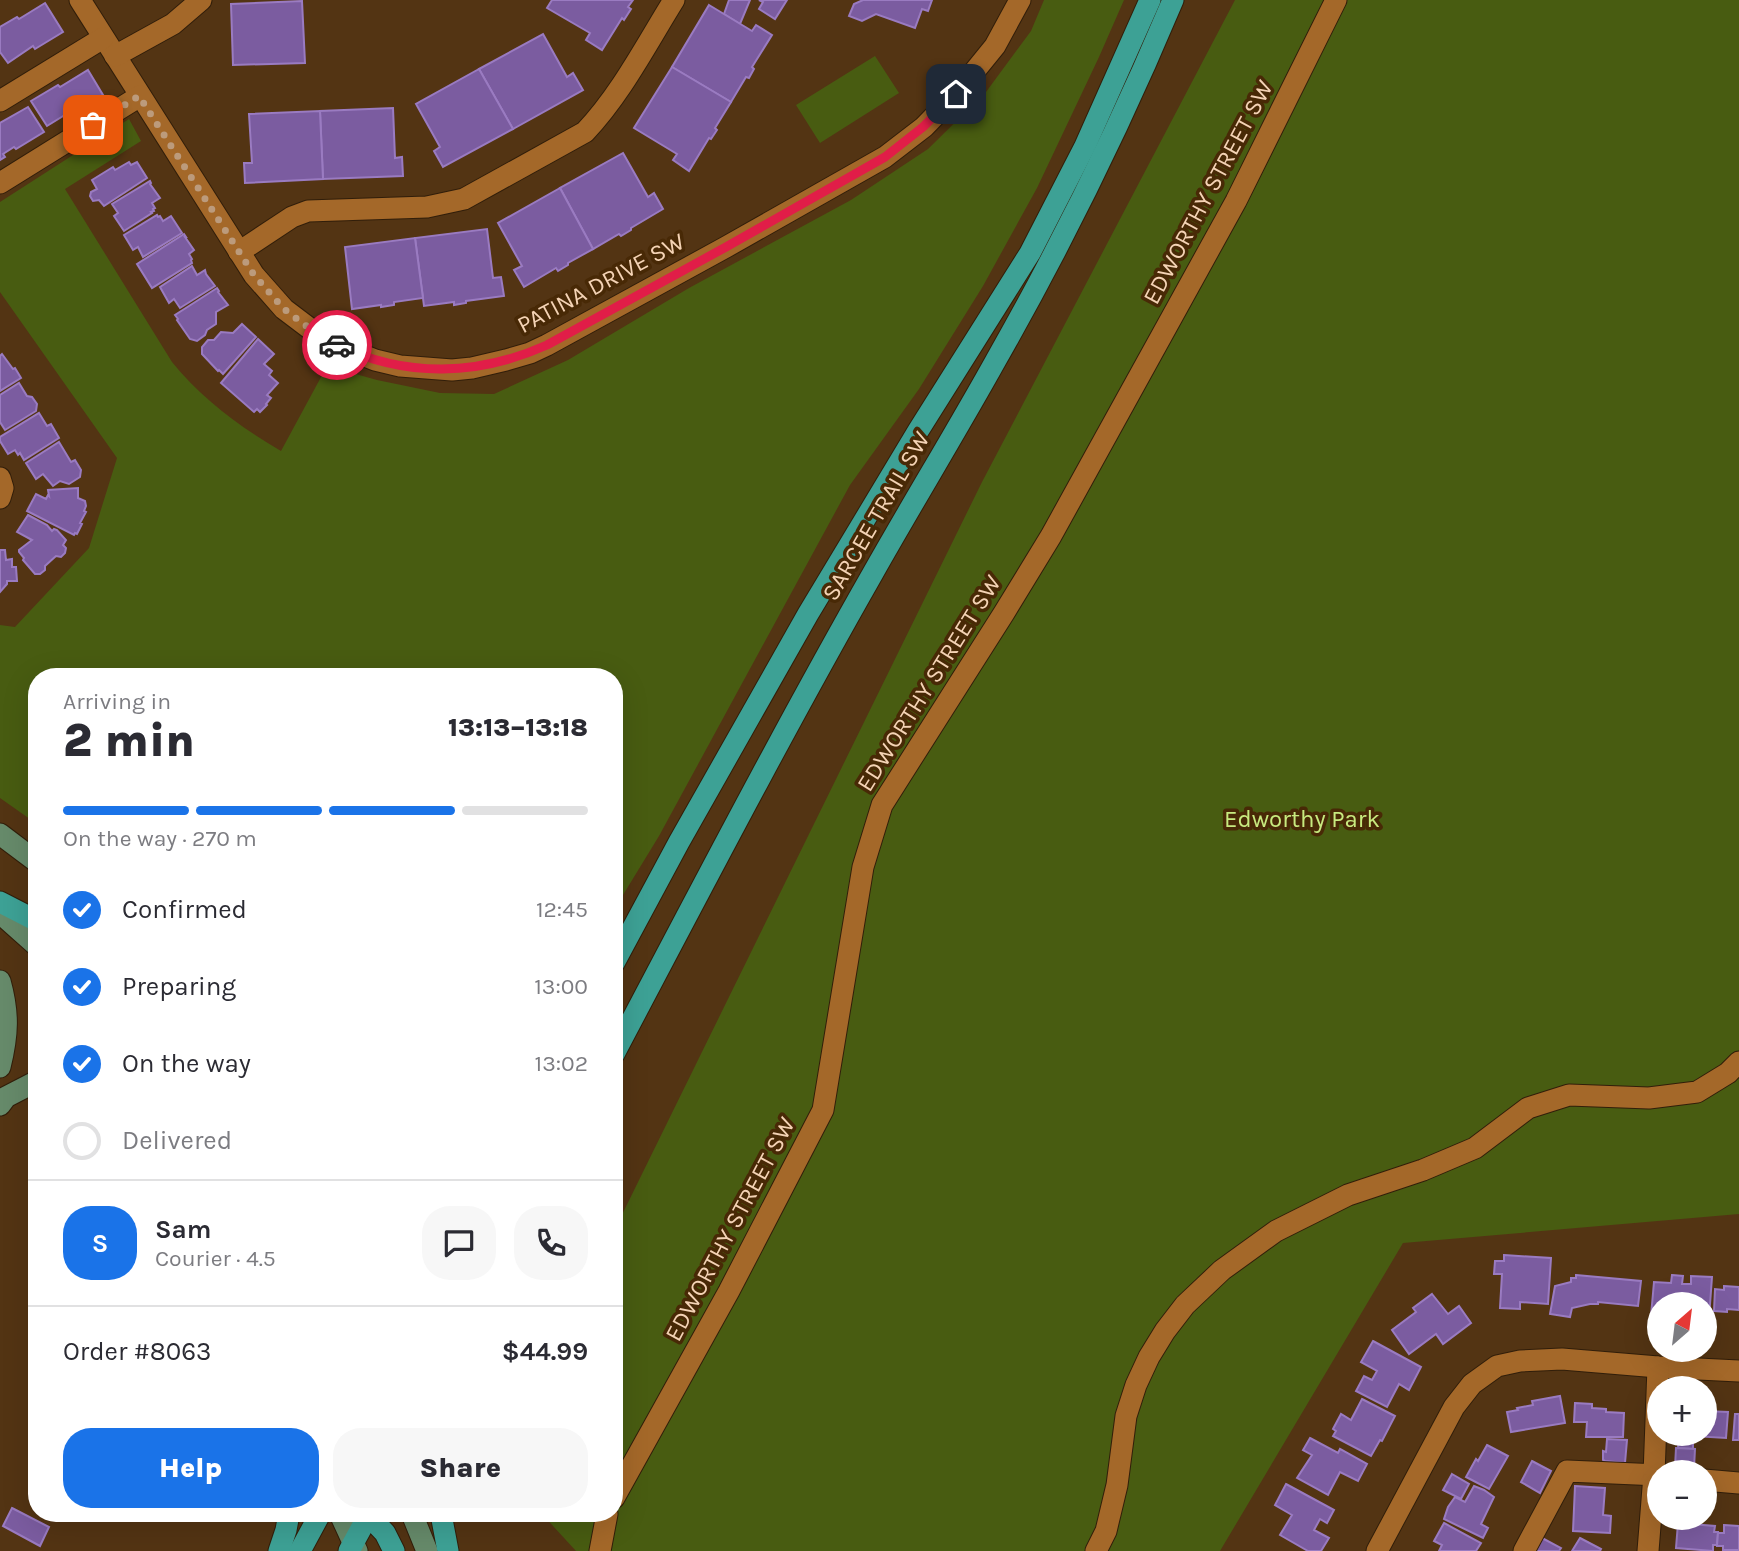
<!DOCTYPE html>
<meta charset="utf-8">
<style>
:root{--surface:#fff;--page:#f7f7f7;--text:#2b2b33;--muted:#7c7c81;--line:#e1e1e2;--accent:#1a73e8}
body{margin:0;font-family:Karla,sans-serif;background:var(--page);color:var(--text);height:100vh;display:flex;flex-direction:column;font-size:26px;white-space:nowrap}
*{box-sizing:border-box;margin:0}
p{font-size:23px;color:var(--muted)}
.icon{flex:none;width:38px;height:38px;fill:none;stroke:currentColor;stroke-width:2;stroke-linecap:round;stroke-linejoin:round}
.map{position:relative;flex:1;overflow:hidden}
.sheet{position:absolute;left:28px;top:668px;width:595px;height:854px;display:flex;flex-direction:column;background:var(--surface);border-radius:28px;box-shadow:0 7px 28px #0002}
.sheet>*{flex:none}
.needle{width:46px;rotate:28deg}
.tools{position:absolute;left:1647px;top:1292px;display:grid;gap:14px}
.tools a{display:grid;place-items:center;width:70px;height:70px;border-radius:50%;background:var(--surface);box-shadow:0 7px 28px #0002;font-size:35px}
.pin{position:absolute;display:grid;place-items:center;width:60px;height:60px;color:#fff;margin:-30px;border-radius:14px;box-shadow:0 4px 10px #0006}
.courier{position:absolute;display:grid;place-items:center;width:70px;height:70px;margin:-35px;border:5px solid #e11d48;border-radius:50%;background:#fff;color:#222;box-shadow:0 2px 9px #0007}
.head em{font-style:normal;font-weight:800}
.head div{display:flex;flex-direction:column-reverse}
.head{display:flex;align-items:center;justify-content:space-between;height:119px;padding:0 35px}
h1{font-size:46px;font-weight:800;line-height:52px}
.bar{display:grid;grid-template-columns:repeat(4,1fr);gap:10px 7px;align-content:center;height:84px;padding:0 35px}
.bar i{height:9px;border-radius:5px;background:var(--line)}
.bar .selected{background:var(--accent)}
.bar p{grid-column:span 4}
.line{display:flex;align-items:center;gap:18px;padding:0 35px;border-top:2px solid var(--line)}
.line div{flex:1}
.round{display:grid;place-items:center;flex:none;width:74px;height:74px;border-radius:28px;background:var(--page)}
ol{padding:0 35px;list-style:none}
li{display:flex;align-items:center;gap:21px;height:77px}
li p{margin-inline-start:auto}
li .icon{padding:7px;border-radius:50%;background:var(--accent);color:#fff;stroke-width:4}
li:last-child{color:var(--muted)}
li i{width:38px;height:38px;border:4px solid var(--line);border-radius:50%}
.action{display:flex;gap:14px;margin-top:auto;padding:14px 35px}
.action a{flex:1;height:80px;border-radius:28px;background:var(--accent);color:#fff;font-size:28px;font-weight:800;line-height:80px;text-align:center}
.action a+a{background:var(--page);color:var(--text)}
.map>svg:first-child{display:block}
</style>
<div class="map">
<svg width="1739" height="1551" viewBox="0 0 1739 1551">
<rect width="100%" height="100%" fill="#533413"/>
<g fill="#485c11">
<path d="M 1044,0 L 1124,0 L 1099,57 L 1037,188 L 983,286 L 919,389 L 850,485 L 659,836 L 623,895 L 614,902 L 614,677 L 37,677 L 37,824 L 0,798 L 0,625 L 15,627 L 89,548 L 117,458 L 0,292 L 0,202 L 129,119 L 141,141 L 65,189 L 172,362 C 202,399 240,427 281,451 L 327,366 L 377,380 L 440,393 L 494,394 L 568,360 L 689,288 L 851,200 L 928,149 L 986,92 L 1031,31 Z"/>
<polygon points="1235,0 1739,0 1739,1214 1403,1243 1220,1551 576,1551 542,1514 614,1514 614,1231 982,482"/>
<polygon points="875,56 899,93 820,143 796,105"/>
</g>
<g fill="#7b5ca0" stroke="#9a7bc1" stroke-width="2">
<polygon points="552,0 633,0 628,7 631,9 624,20 622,18 602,50 586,40 590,33 547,8"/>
<polygon points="729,0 750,0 740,24 724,14"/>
<polygon points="759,0 787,0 775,19 759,9 763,2"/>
<polygon points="863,0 932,0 928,11 922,9 915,28 876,14 862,21 849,16 854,4"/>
<polygon points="302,1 305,63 233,65 231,4"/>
<polygon points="45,3 63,32 35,49 33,46 8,63 0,52 0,27 17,17 19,19"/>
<polygon points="709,5 752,31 756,25 772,35 752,67 754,69 749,78 746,77 731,102 672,67"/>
<polygon points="543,34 567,77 573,73 583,90 513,129 479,69"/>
<polygon points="672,67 731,102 715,128 717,130 711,139 709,138 689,171 673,160 677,154 634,128"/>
<polygon points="479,69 513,129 443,167 434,151 440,147 416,104"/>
<polygon points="88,70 103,95 74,112 73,110 47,126 31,101 58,85 60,87"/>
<polygon points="28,107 44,132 16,149 14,147 3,154 5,157 0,160 0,123"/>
<polygon points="393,108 395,158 402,157 403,176 323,179 320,111"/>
<polygon points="320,111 323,179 245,183 244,163 252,163 249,114"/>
<polygon points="623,153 648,197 654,193 663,209 631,228 631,230 621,236 619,234 593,249 560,188"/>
<polygon points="129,162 131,165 137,162 147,178 104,206 99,200 93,201 90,196 91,192 97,189 92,180 113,167 115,170"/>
<polygon points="150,181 151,183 150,184 160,198 152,203 155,208 153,209 154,211 151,212 152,213 124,231 114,216 118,213 112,204"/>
<polygon points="560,188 593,249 568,263 568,265 558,271 556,268 524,287 514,270 522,266 498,223"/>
<polygon points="157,215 158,217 160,216 163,221 171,216 182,233 143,257 138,247 133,250 124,235"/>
<polygon points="487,229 493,278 501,277 504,296 466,301 466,303 454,305 454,302 424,306 415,238"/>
<polygon points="184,234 186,237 185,237 194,250 189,254 192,259 191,260 192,263 152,288 137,264"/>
<polygon points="415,238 423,298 394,302 394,305 381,307 381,305 352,309 345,247"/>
<polygon points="192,266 197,275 205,270 206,274 215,286 180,308 174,299 169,303 160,287"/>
<polygon points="217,288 219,291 218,292 228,305 216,312 216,324 207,330 205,335 197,341 190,339 177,320 178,319 175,315"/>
<polygon points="242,324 256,337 223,374 219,370 218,371 202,354 202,347 208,340 214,340 221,332 233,333"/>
<polygon points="258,339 274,354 264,364 272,371 269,375 278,383 267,395 271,398 266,404 267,405 260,412 257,409 254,412 221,383"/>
<polygon points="2,354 13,369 15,368 21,378 0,391 0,356"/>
<polygon points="19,383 27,396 32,397 37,404 36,411 5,430 0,422 0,395"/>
<polygon points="39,413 47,426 51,424 59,438 24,460 20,453 18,455 15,450 8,454 0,441 0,437"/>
<polygon points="59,442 71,462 75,460 81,470 80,477 69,484 60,481 53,486 43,474 36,479 26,463"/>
<polygon points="78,488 78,498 85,501 86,506 84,511 86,512 80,523 82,524 77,534 75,533 74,535 27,511 36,494 46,499 48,495 49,496 48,490"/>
<polygon points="28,515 47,525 52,531 54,529 57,530 66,540 63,545 66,548 65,553 61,557 56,556 45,566 45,570 40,574 35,574 23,560 24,558 19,552 19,550 32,540 17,532"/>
<polygon points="0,550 5,550 6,560 12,559 12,567 16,567 17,581 7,581 7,584 0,592"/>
<polygon points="1504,1255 1551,1258 1548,1304 1520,1302 1520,1309 1500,1308 1502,1274 1494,1274 1495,1261 1504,1261"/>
<polygon points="1576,1275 1641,1281 1638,1306 1598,1302 1598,1304 1590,1304 1572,1308 1570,1317 1550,1314 1555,1286 1571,1282 1571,1278 1576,1278"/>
<polygon points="1672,1275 1683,1276 1682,1284 1691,1284 1691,1276 1712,1277 1709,1318 1704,1317 1704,1304 1659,1304 1659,1316 1651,1316 1654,1282 1671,1283"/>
<polygon points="1724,1286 1739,1287 1739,1310 1727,1309 1727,1312 1714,1311 1715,1289 1724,1290"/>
<polygon points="1432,1294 1448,1314 1459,1306 1471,1323 1443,1344 1436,1334 1409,1354 1392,1330 1416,1312 1413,1308"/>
<polygon points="1373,1341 1421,1367 1409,1390 1399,1384 1387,1407 1356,1391 1364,1376 1372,1380 1377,1371 1361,1362"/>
<polygon points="1560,1396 1565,1423 1511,1432 1507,1412 1518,1410 1517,1408 1533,1405 1532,1401"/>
<polygon points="1362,1399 1395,1416 1382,1441 1380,1440 1371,1456 1333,1436 1336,1431 1333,1429 1341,1414 1351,1420"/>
<polygon points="1575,1403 1592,1404 1592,1408 1606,1409 1606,1412 1624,1413 1623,1437 1586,1437 1587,1422 1574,1422"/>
<polygon points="1704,1411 1728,1412 1726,1438 1693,1436 1693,1449 1678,1448 1679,1433 1704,1433"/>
<polygon points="1735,1414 1739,1414 1739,1440 1733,1440"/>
<polygon points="1310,1438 1338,1453 1340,1449 1367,1464 1358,1481 1340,1472 1328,1495 1297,1478 1312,1455 1303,1450"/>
<polygon points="1607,1439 1627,1440 1625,1463 1605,1461 1603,1460 1603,1451 1606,1452"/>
<polygon points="1487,1445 1508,1456 1489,1489 1466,1477 1476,1459 1478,1461"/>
<polygon points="1676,1448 1695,1449 1694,1468 1675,1467"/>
<polygon points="1532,1461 1551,1471 1540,1493 1521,1482"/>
<polygon points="1452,1474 1469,1484 1461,1499 1443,1490"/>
<polygon points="1286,1484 1334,1510 1327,1523 1320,1519 1314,1530 1329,1538 1321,1551 1308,1551 1280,1535 1292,1515 1275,1505"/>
<polygon points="1474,1486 1484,1490 1494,1497 1481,1524 1488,1528 1483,1538 1444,1519 1448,1507 1455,1497 1465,1502"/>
<polygon points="1575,1486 1605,1488 1603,1515 1611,1516 1610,1533 1573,1531"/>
<polygon points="12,1508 49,1527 40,1546 3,1526"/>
<polygon points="1444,1523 1481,1543 1476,1551 1439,1551 1442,1545 1434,1541"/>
<polygon points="1678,1523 1715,1526 1714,1532 1718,1532 1717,1545 1713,1545 1713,1551 1676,1548"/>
<polygon points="1724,1525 1739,1526 1739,1550 1723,1550 1723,1546 1717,1546 1718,1533 1724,1533"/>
<polygon points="1542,1538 1561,1548 1559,1551 1536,1551"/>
<polygon points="1580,1538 1601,1549 1600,1551 1572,1551"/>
</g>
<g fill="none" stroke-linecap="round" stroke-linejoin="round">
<g stroke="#311e0a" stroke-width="23">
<g id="minor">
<polyline points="80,0 254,275 284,309 317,334 340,346 375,360 400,366 452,370 472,368 506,360 530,353 547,345 726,247 885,157 924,127 956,94 995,46 1020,0"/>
<polyline points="115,56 173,24 201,0"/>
<polyline points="0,101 103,38"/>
<polyline points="0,183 140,96"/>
<path d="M 239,252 L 292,217 L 308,211 L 427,207 L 464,199 L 585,132 C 621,94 646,45 674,0"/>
<polyline points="0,478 3,488 0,498"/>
<polyline points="1704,1480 1739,1483"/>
<polyline points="614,1498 729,1291 823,1110 863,867 882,805 1004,613 1051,536 1236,201 1336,0"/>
<polyline points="600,1551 607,1514"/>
<polyline points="1096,1551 1106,1531 1117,1485 1126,1416 1136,1385 1149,1357 1165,1331 1185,1305 1222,1270 1276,1231 1348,1195 1423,1170 1475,1148 1528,1108 1569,1095 1649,1098 1697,1092 1728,1073 1739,1062"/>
<polyline points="1377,1551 1454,1407 1472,1384 1497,1366 1520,1361 1562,1359 1658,1367 1739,1371"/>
<polyline points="1524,1551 1567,1471 1659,1475"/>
<polyline points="1648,1551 1654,1475 1658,1367"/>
</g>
</g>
<g stroke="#311e0a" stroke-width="23">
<g id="major">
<polyline points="0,834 37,862"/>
<polyline points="0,913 37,946"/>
<path d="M 0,981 C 9,1013 8,1035 0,1067"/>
<polyline points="0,1105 6,1097 37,1081"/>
<polyline points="340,1514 357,1551"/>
<polyline points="412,1514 427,1551"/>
</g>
</g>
<g stroke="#311e0a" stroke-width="23">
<g id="highway">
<polyline points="0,902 37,921"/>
<polyline points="614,963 679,842 808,614 918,431 1030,253 1085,146 1150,0"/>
<path d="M 614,1054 C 699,893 783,731 873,573 C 913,502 956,432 996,360 C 1062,244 1121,124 1173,0"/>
<polyline points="367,1514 385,1533 394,1551"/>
<polyline points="441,1514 448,1551"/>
<polyline points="279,1551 286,1530 289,1514"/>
<polyline points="300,1551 320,1514"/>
<polyline points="349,1551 369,1514"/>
</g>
</g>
<use href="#minor" stroke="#a46829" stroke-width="21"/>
<use href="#major" stroke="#668a6a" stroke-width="21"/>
<use href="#highway" stroke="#3da195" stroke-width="21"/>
</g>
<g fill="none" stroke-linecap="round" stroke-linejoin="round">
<polyline stroke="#bc9b7c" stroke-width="7" stroke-dasharray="0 12.6" points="93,125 139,96 254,275 284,309 317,334 337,345"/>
<path stroke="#e11d48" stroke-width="9" d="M 337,345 C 406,378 478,376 547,345 L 726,247 L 885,157 L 923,127 L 956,94"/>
</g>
<g text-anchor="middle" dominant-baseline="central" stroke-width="7" stroke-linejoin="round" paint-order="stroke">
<g font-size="24" fill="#f4d3b5" stroke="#482906">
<text transform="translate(1208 192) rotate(-62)">EDWORTHY STREET SW</text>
<text transform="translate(601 283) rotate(-28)">PATINA DRIVE SW</text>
<text transform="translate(876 516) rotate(-60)">SARCEE TRAIL SW</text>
<text transform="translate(929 683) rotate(-58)">EDWORTHY STREET SW</text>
<text transform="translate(730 1229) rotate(-62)">EDWORTHY STREET SW</text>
</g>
<g font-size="24" fill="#c7ea7f" stroke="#482906">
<text x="1302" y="819">Edworthy Park</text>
</g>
</g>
</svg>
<div class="tools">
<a><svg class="needle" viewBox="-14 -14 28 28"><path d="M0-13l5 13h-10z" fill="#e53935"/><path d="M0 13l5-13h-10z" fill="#7c7c81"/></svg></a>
<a>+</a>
<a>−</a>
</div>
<div class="pin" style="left:93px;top:125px;background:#ea580c"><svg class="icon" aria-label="bag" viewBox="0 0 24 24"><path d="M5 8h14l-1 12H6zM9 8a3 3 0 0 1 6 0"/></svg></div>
<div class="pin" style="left:956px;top:94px;background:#1f2937"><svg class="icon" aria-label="home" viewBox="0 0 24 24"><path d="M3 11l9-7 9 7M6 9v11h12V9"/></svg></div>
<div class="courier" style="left:337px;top:345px"><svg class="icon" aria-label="car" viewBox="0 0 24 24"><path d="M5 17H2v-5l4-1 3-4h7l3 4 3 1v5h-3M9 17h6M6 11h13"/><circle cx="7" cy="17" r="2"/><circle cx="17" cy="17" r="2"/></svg></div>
<section class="sheet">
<div class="head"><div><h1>2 min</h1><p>Arriving in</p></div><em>13:13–13:18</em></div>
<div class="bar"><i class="selected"></i><i class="selected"></i><i class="selected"></i><i></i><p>On the way · 270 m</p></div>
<ol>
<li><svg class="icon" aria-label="check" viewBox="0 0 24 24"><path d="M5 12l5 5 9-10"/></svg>Confirmed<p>12:45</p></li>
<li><svg class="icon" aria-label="check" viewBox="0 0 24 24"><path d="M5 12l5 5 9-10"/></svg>Preparing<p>13:00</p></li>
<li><svg class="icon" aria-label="check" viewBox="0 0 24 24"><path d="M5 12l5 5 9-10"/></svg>On the way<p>13:02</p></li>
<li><i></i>Delivered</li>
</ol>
<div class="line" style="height:126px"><b class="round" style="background:var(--accent);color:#fff">S</b><div><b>Sam</b><p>Courier · 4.5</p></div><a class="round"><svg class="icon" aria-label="chat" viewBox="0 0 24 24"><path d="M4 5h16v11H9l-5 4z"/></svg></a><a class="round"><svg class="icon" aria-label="phone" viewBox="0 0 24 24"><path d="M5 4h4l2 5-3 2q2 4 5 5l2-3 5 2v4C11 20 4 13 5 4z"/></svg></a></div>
<div class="line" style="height:91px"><div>Order #8063</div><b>$44.99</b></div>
<div class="action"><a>Help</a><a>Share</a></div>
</section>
</div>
